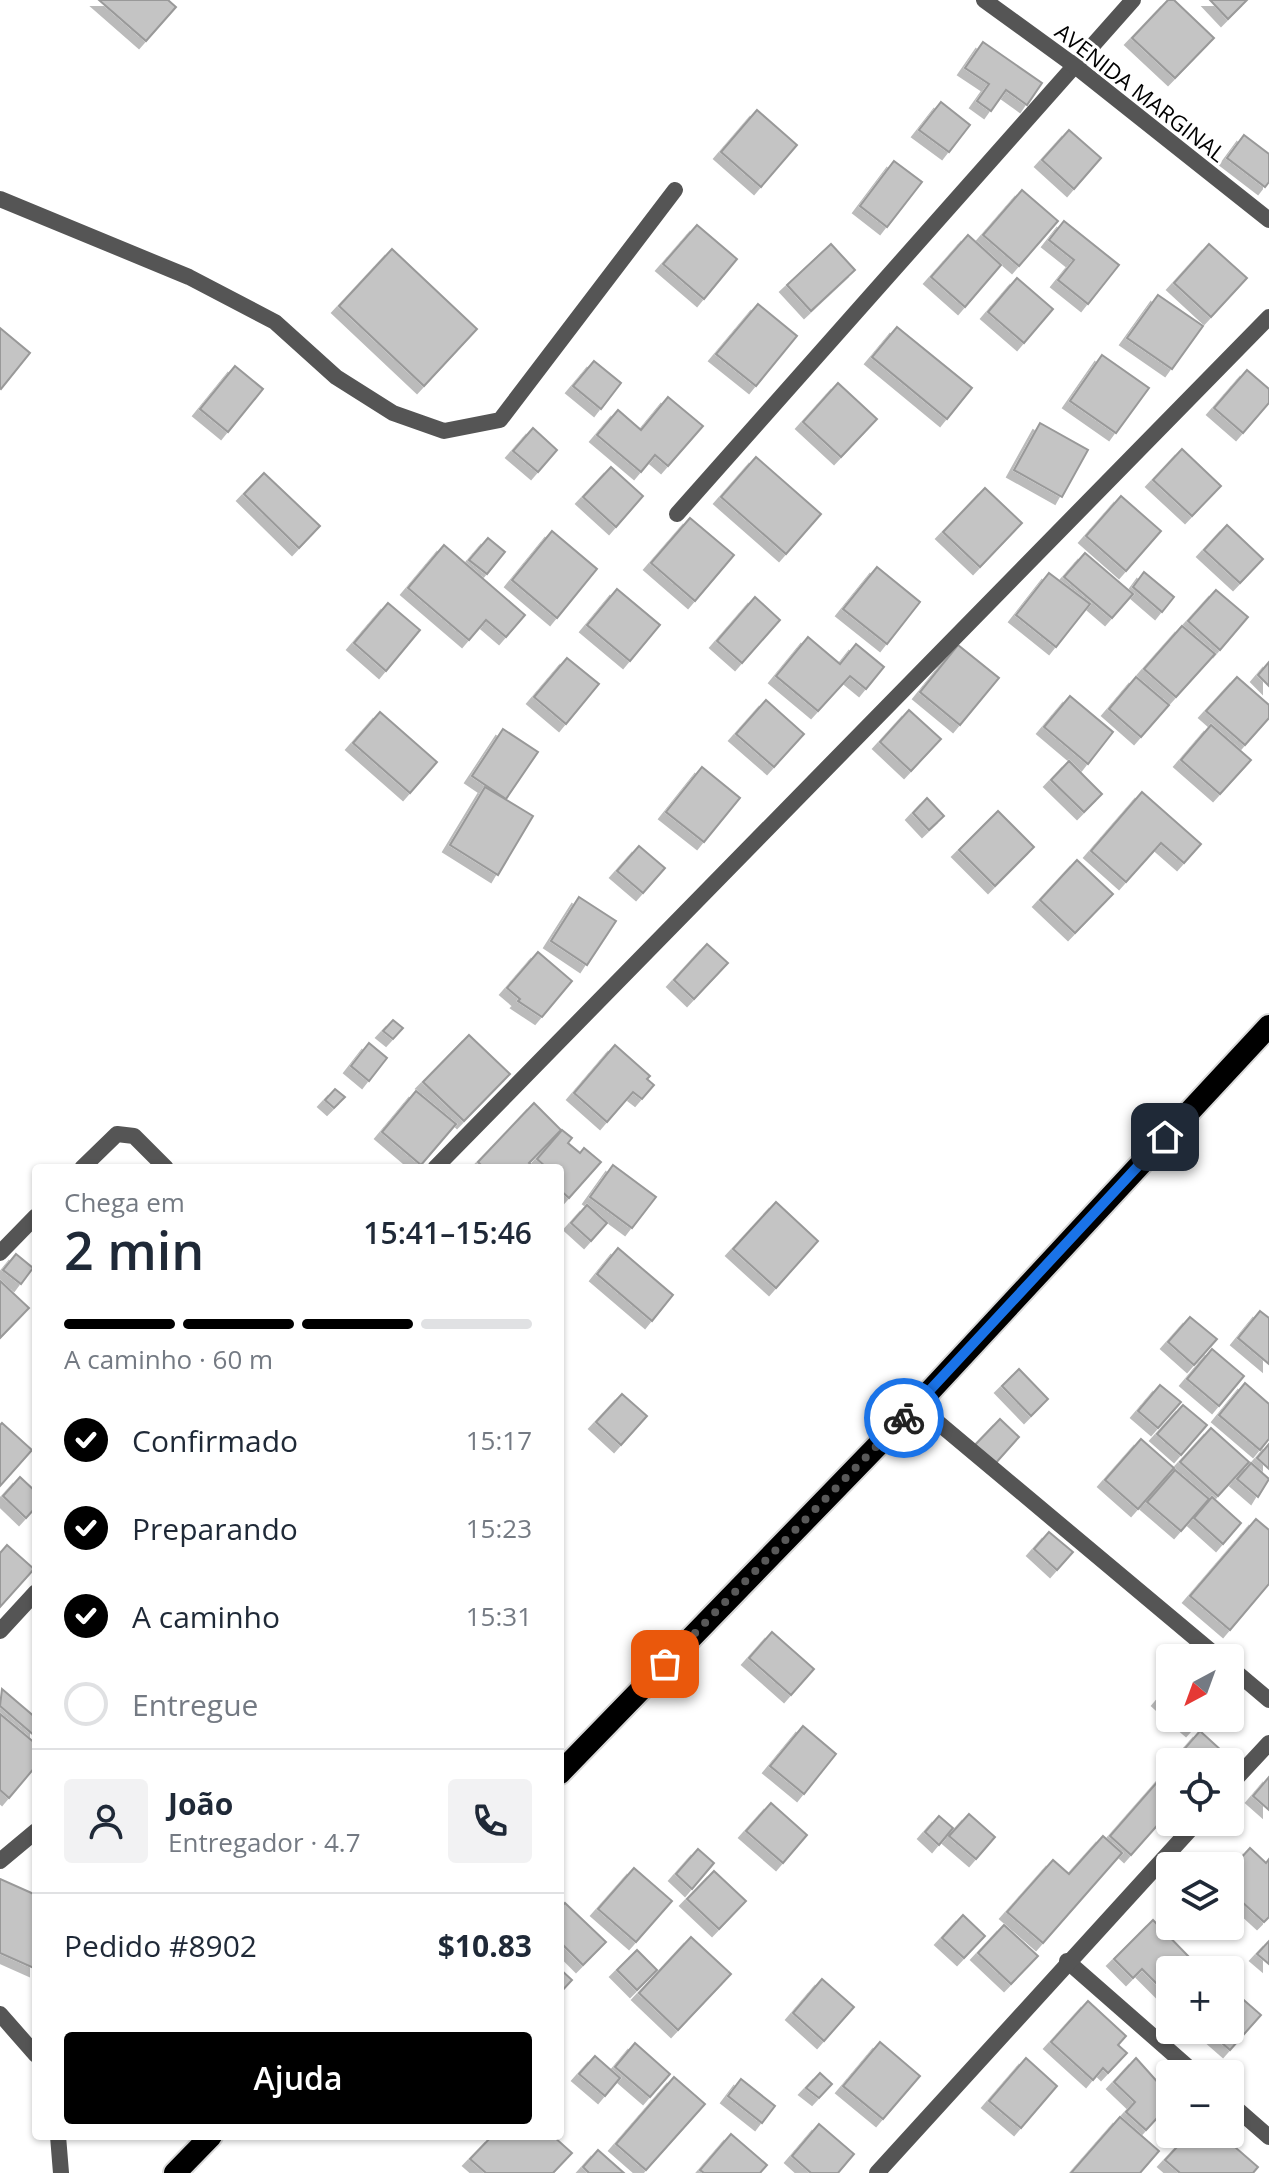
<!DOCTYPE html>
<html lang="pt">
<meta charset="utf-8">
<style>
:root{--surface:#fff;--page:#f2f2f3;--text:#1f2937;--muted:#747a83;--line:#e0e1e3;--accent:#000}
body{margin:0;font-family:"Open Sans",sans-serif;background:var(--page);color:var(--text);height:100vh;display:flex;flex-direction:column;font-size:30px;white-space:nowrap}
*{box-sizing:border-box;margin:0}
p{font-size:26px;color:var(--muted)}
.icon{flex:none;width:44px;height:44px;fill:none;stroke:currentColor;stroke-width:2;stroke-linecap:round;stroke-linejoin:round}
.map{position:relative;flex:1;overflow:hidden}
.sheet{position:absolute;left:32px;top:1164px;width:532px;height:976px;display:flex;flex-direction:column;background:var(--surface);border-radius:8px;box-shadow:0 2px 6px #0004}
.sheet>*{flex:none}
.needle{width:52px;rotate:221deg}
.buttons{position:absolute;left:1156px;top:1644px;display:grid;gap:16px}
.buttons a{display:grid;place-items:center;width:88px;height:88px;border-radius:8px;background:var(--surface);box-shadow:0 2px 6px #0004;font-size:40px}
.pin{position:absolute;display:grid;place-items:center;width:68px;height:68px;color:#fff;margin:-34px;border-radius:16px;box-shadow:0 4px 12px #0006}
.courier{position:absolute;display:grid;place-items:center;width:80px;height:80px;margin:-40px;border:6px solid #1a73e8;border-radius:50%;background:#fff;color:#222;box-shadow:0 2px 10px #0007}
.overview em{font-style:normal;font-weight:600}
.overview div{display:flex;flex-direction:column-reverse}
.overview{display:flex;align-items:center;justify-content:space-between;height:136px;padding:0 32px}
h1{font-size:52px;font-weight:600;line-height:60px}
.bar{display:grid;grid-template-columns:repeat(4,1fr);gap:12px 8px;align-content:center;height:96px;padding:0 32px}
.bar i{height:10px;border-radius:6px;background:var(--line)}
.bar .on{background:var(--accent)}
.bar p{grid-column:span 4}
.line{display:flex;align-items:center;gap:20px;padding:0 32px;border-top:2px solid var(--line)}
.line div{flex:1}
.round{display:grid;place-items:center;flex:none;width:84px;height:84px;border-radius:8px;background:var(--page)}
ol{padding:0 32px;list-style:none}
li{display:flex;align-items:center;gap:24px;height:88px}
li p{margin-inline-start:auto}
li .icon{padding:8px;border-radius:50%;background:var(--accent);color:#fff;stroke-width:4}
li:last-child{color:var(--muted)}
li i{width:44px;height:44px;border:4px solid var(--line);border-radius:50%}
.cta{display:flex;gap:16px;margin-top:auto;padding:16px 32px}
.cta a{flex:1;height:92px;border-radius:8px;background:var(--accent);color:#fff;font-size:32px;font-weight:600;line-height:92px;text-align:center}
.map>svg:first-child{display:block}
</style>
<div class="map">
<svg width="1269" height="2173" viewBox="0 0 1269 2173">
<defs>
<filter id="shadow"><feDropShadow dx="-7" dy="7" stdDeviation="0" flood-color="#0004"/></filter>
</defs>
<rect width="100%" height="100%" fill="#fff"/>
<g fill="#c4c4c4" stroke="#999" stroke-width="2" filter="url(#shadow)">
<polygon points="99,0 168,0 176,7 146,41"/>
<polygon points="1168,0 1174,0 1214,38 1175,78 1132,38"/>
<polygon points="1210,0 1247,0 1228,19"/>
<polygon points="983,42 1042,83 1027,105 1006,90 991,111 977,101 989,84 965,68"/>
<polygon points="941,102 970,125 949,152 919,130"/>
<polygon points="757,110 797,145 761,187 721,152"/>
<polygon points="1069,130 1101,158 1074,189 1042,160"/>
<polygon points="1244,135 1269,154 1269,182 1265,187 1227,158"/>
<polygon points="894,161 922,182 887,227 860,206"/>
<polygon points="1022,190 1058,221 1019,266 983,235"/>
<polygon points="1064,221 1119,265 1088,304 1058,280 1074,260 1049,240"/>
<polygon points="697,225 737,259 704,299 663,264"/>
<polygon points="968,235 1001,265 965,307 931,277"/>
<polygon points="831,244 855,270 811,311 787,285"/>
<polygon points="1209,244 1247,278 1211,317 1174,283"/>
<polygon points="392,249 477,329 424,386 339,306"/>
<polygon points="1017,278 1053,309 1024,343 988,312"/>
<polygon points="1158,295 1203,326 1172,369 1127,338"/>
<polygon points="758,304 797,336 756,386 716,354"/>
<polygon points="897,327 972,388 947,419 872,357"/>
<polygon points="0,328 30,353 1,389 0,388"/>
<polygon points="1102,355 1149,388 1116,433 1070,401"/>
<polygon points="594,361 621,383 601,409 573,386"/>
<polygon points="235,366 263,389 228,432 200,409"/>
<polygon points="1247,370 1269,389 1269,403 1243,433 1214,408"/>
<polygon points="838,383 877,419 841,457 803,422"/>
<polygon points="668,397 703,426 668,466 655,455 641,472 597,435 618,410 641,430"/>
<polygon points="1040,423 1088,450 1062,497 1014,470"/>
<polygon points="533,428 557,450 538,472 513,451"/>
<polygon points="1182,449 1221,486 1192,516 1153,480"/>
<polygon points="756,457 821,514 786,554 721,497"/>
<polygon points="611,467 643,496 616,527 583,497"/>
<polygon points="264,473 320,526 299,548 244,494"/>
<polygon points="985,488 1022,523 980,567 943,532"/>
<polygon points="1121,496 1161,531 1126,571 1086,536"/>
<polygon points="690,518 734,555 695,601 651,563"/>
<polygon points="1227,525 1263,559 1240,583 1204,550"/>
<polygon points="552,531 597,569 557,618 512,580"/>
<polygon points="488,538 505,552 487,574 469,560"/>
<polygon points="444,545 525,615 506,637 486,620 469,640 408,588"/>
<polygon points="1085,553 1133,594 1112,618 1064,577"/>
<polygon points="877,567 920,602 887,644 843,609"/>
<polygon points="1144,572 1174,597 1162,612 1133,587"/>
<polygon points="1049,573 1090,604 1056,647 1016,615"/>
<polygon points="617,589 660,625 630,661 587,625"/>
<polygon points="1216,590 1248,617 1220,650 1188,621"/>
<polygon points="755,597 780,620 742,663 717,641"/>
<polygon points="388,603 420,630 386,671 354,643"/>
<polygon points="1182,626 1215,654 1176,697 1144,669"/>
<polygon points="808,637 840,664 856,644 884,667 866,689 850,676 818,711 776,676"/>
<polygon points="958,645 999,678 960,725 920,692"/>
<polygon points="567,658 599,684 566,724 534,697"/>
<polygon points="1269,662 1269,686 1258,675"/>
<polygon points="1136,677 1169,705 1141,737 1109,709"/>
<polygon points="1237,677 1269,705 1269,718 1245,745 1206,711"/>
<polygon points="1070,696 1113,732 1088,764 1044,727"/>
<polygon points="766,700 804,734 774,767 736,734"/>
<polygon points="909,710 941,739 911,771 880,742"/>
<polygon points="380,712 437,762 410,793 353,743"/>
<polygon points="1211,725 1251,760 1220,794 1181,760"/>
<polygon points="503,729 538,752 506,799 472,776"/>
<polygon points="1069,761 1102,794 1084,812 1051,780"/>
<polygon points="702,767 740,798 704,842 666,812"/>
<polygon points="485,787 533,816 498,875 450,845"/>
<polygon points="1142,792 1201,844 1184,863 1161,843 1126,882 1091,851"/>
<polygon points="927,798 944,816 929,830 913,813"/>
<polygon points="998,811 1034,847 995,886 959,850"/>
<polygon points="639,846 665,868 643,893 617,871"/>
<polygon points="1077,860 1113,894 1075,933 1040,900"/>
<polygon points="579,897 616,921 587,965 551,941"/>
<polygon points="707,944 728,963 694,999 674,980"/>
<polygon points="538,952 572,981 542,1017 518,1001 520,999 507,988"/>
<polygon points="393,1020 403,1028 393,1039 383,1031"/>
<polygon points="469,1035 510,1074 464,1121 423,1082"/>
<polygon points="369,1043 387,1058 369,1081 351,1066"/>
<polygon points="615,1045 650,1076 647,1079 654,1085 642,1099 633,1092 607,1122 574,1093"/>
<polygon points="335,1089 345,1097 334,1108 325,1100"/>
<polygon points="416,1091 456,1124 421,1165 382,1132"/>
<polygon points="534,1103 561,1130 529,1163 535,1168 484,1168 478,1162"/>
<polygon points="562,1130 572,1138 568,1143 580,1153 584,1148 601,1162 569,1198 560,1190 560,1168 547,1168 537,1159"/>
<polygon points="613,1165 656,1197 632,1228 590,1197"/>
<polygon points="776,1202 818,1241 776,1288 733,1249"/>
<polygon points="587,1205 607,1223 591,1241 571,1223"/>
<polygon points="618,1248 673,1295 652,1321 597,1274"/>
<polygon points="16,1254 33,1268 21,1284 3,1270"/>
<polygon points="0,1281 29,1308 0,1338"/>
<polygon points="1260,1311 1269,1318 1269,1364 1238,1338"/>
<polygon points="1190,1317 1217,1339 1194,1365 1168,1342"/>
<polygon points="1212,1349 1244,1376 1219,1406 1187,1379"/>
<polygon points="1019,1369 1048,1399 1031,1416 1002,1386"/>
<polygon points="1245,1383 1269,1404 1269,1439 1260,1450 1219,1415"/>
<polygon points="1160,1385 1181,1402 1158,1428 1138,1411"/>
<polygon points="622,1394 647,1416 621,1445 596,1422"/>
<polygon points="1183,1405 1207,1425 1181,1455 1157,1434"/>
<polygon points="1000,1419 1019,1437 994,1465 974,1446"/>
<polygon points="2,1423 32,1450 0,1486 0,1425"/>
<polygon points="1211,1428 1249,1462 1218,1496 1180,1462"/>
<polygon points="1141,1439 1174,1468 1138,1509 1105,1480"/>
<polygon points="1269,1444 1269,1469 1257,1458"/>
<polygon points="1251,1463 1269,1479 1258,1497 1237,1479"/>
<polygon points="1175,1470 1209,1499 1181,1531 1147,1502"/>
<polygon points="20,1477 36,1492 36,1507 26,1518 3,1496"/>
<polygon points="1212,1497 1241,1523 1223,1544 1194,1518"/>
<polygon points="1256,1519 1269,1530 1269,1584 1230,1630 1190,1596"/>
<polygon points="1049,1532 1073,1552 1057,1570 1034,1549"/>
<polygon points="7,1545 34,1569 0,1607 0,1553"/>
<polygon points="772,1632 814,1669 791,1695 749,1658"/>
<polygon points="1170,1686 1170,1709 1159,1699"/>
<polygon points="2,1689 36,1718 36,1737 0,1706"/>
<polygon points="0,1714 36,1744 36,1766 9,1798 0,1790"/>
<polygon points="1180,1718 1203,1718 1193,1729"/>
<polygon points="803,1726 836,1754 804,1794 770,1766"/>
<polygon points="1200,1731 1222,1751 1212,1762 1173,1762"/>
<polygon points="1166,1772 1170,1776 1170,1811 1131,1855 1110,1836"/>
<polygon points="1269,1777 1269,1810 1253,1796"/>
<polygon points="771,1803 807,1835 783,1863 746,1831"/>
<polygon points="969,1814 995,1837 976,1859 949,1836"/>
<polygon points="939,1816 953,1828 939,1845 925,1832"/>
<polygon points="1103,1836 1122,1853 1043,1943 1007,1912 1053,1860 1069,1874"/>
<polygon points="1250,1848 1266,1863 1269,1859 1269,1917 1264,1922 1230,1891 1230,1870"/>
<polygon points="698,1849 714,1863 692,1889 676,1874"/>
<polygon points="634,1868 672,1901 636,1942 598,1909"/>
<polygon points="714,1871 746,1901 719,1929 687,1899"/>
<polygon points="0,1879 36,1895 36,1969 0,1953"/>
<polygon points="565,1903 606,1942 583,1965 560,1942 560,1908"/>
<polygon points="963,1915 985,1936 964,1958 942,1938"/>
<polygon points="1153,1920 1192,1960 1182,1970 1170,1970 1170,1982 1163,1990 1142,1969 1133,1978 1114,1959"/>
<polygon points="1004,1925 1038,1956 1011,1984 978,1953"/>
<polygon points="691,1937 731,1974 678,2030 639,1993"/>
<polygon points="1269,1941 1269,1964 1257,1954"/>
<polygon points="637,1950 657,1970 637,1990 617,1970"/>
<polygon points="560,1969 572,1980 560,1993"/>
<polygon points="822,1979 854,2007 824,2041 793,2013"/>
<polygon points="1230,1988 1261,2015 1230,2050 1207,2030 1230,2030"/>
<polygon points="1088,2001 1126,2036 1118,2045 1127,2053 1108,2073 1103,2068 1093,2080 1051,2042"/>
<polygon points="880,2042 920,2076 883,2119 843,2086"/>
<polygon points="635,2043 670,2074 650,2097 615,2067"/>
<polygon points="595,2056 620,2078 605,2096 579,2074"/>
<polygon points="1026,2058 1057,2086 1021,2128 989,2101"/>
<polygon points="1136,2058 1170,2096 1170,2104 1146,2130 1126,2112 1135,2102 1114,2082"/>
<polygon points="820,2073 832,2084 819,2098 806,2088"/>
<polygon points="674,2077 705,2104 646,2170 616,2144"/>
<polygon points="741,2079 775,2106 762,2123 728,2096"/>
<polygon points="1120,2117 1159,2151 1140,2173 1071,2173"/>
<polygon points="819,2124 854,2154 838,2173 811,2173 792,2156"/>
<polygon points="731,2134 767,2165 760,2173 704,2173 700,2170"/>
<polygon points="1189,2134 1220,2134 1258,2167 1253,2173 1180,2173 1165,2160"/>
<polygon points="492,2136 553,2136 572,2153 553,2173 486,2173 470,2159"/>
<polygon points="598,2150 624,2173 589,2173 583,2167"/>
</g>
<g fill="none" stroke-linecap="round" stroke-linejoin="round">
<g stroke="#dbdbdb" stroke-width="26">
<g id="trunk">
<polyline points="560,1773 917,1405 1269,1026"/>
<polyline points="175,2173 211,2136"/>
</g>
</g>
<g stroke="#555" stroke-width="16">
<polyline points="0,1861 36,1831"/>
<polyline points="0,2014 36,2055"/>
<polyline points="58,2136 61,2173"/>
</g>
<g stroke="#555" stroke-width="16">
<polyline points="0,199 189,277 275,322 336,377 393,413 444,431 500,420 675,190"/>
<polyline points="677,514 1133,0"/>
<polyline points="82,1168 117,1134 134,1136 166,1168"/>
<polyline points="435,1168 1269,317"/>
<polyline points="0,1253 36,1216"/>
<polyline points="917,1405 1219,1658"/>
<polyline points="0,1631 36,1592"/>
<polyline points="1230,1667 1269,1700"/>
<polyline points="1230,1785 1269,1743"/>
<polyline points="1067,1961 1196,2074"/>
<polyline points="1230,2103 1269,2137"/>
<polyline points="877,2173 1197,1822"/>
</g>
<polyline stroke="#555" stroke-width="16" points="984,0 1075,66 1269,220"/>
<use href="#trunk" stroke="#000" stroke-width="22"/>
</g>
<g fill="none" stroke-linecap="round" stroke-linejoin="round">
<polyline stroke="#595959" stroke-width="8" stroke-dasharray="0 14.4" points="665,1664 904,1418"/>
<polyline stroke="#1a73e8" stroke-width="10" points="904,1418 1165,1137"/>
</g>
<g text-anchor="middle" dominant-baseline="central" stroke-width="6" stroke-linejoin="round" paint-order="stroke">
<g font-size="22" fill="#000" stroke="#fff">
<text transform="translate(1141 92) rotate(38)">AVENIDA MARGINAL</text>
</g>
</g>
</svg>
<div class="buttons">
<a><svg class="needle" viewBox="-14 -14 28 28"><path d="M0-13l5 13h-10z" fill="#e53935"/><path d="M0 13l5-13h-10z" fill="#747a83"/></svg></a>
<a><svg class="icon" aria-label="locate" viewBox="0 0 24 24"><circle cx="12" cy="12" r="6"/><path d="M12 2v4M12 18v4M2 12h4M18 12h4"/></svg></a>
<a><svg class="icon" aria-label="layers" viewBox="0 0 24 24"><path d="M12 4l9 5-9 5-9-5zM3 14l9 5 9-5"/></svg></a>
<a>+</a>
<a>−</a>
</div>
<div class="pin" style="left:665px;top:1664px;background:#ea580c"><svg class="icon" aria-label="bag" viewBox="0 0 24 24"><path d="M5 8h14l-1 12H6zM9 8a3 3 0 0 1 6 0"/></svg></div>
<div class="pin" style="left:1165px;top:1137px;background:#1f2937"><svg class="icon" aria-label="home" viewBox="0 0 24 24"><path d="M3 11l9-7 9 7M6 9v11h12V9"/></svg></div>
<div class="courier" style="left:904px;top:1418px"><svg class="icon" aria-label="bike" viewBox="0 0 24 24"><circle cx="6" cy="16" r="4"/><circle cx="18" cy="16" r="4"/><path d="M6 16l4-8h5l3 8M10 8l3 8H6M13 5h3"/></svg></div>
<section class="sheet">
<div class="overview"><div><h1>2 min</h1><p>Chega em</p></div><em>15:41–15:46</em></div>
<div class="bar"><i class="on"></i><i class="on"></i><i class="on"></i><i></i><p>A caminho · 60 m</p></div>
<ol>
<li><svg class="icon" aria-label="check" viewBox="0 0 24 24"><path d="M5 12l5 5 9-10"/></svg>Confirmado<p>15:17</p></li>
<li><svg class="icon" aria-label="check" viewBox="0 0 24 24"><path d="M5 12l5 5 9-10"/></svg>Preparando<p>15:23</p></li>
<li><svg class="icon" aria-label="check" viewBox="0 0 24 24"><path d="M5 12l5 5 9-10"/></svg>A caminho<p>15:31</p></li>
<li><i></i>Entregue</li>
</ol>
<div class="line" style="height:144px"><a class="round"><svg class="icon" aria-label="person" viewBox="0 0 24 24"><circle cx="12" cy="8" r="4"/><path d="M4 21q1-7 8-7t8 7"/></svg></a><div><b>João</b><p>Entregador · 4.7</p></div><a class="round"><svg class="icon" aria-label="phone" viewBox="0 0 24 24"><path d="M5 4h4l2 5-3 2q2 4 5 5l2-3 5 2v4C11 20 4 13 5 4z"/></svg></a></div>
<div class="line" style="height:104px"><div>Pedido #8902</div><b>$10.83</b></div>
<div class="cta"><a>Ajuda</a></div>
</section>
</div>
